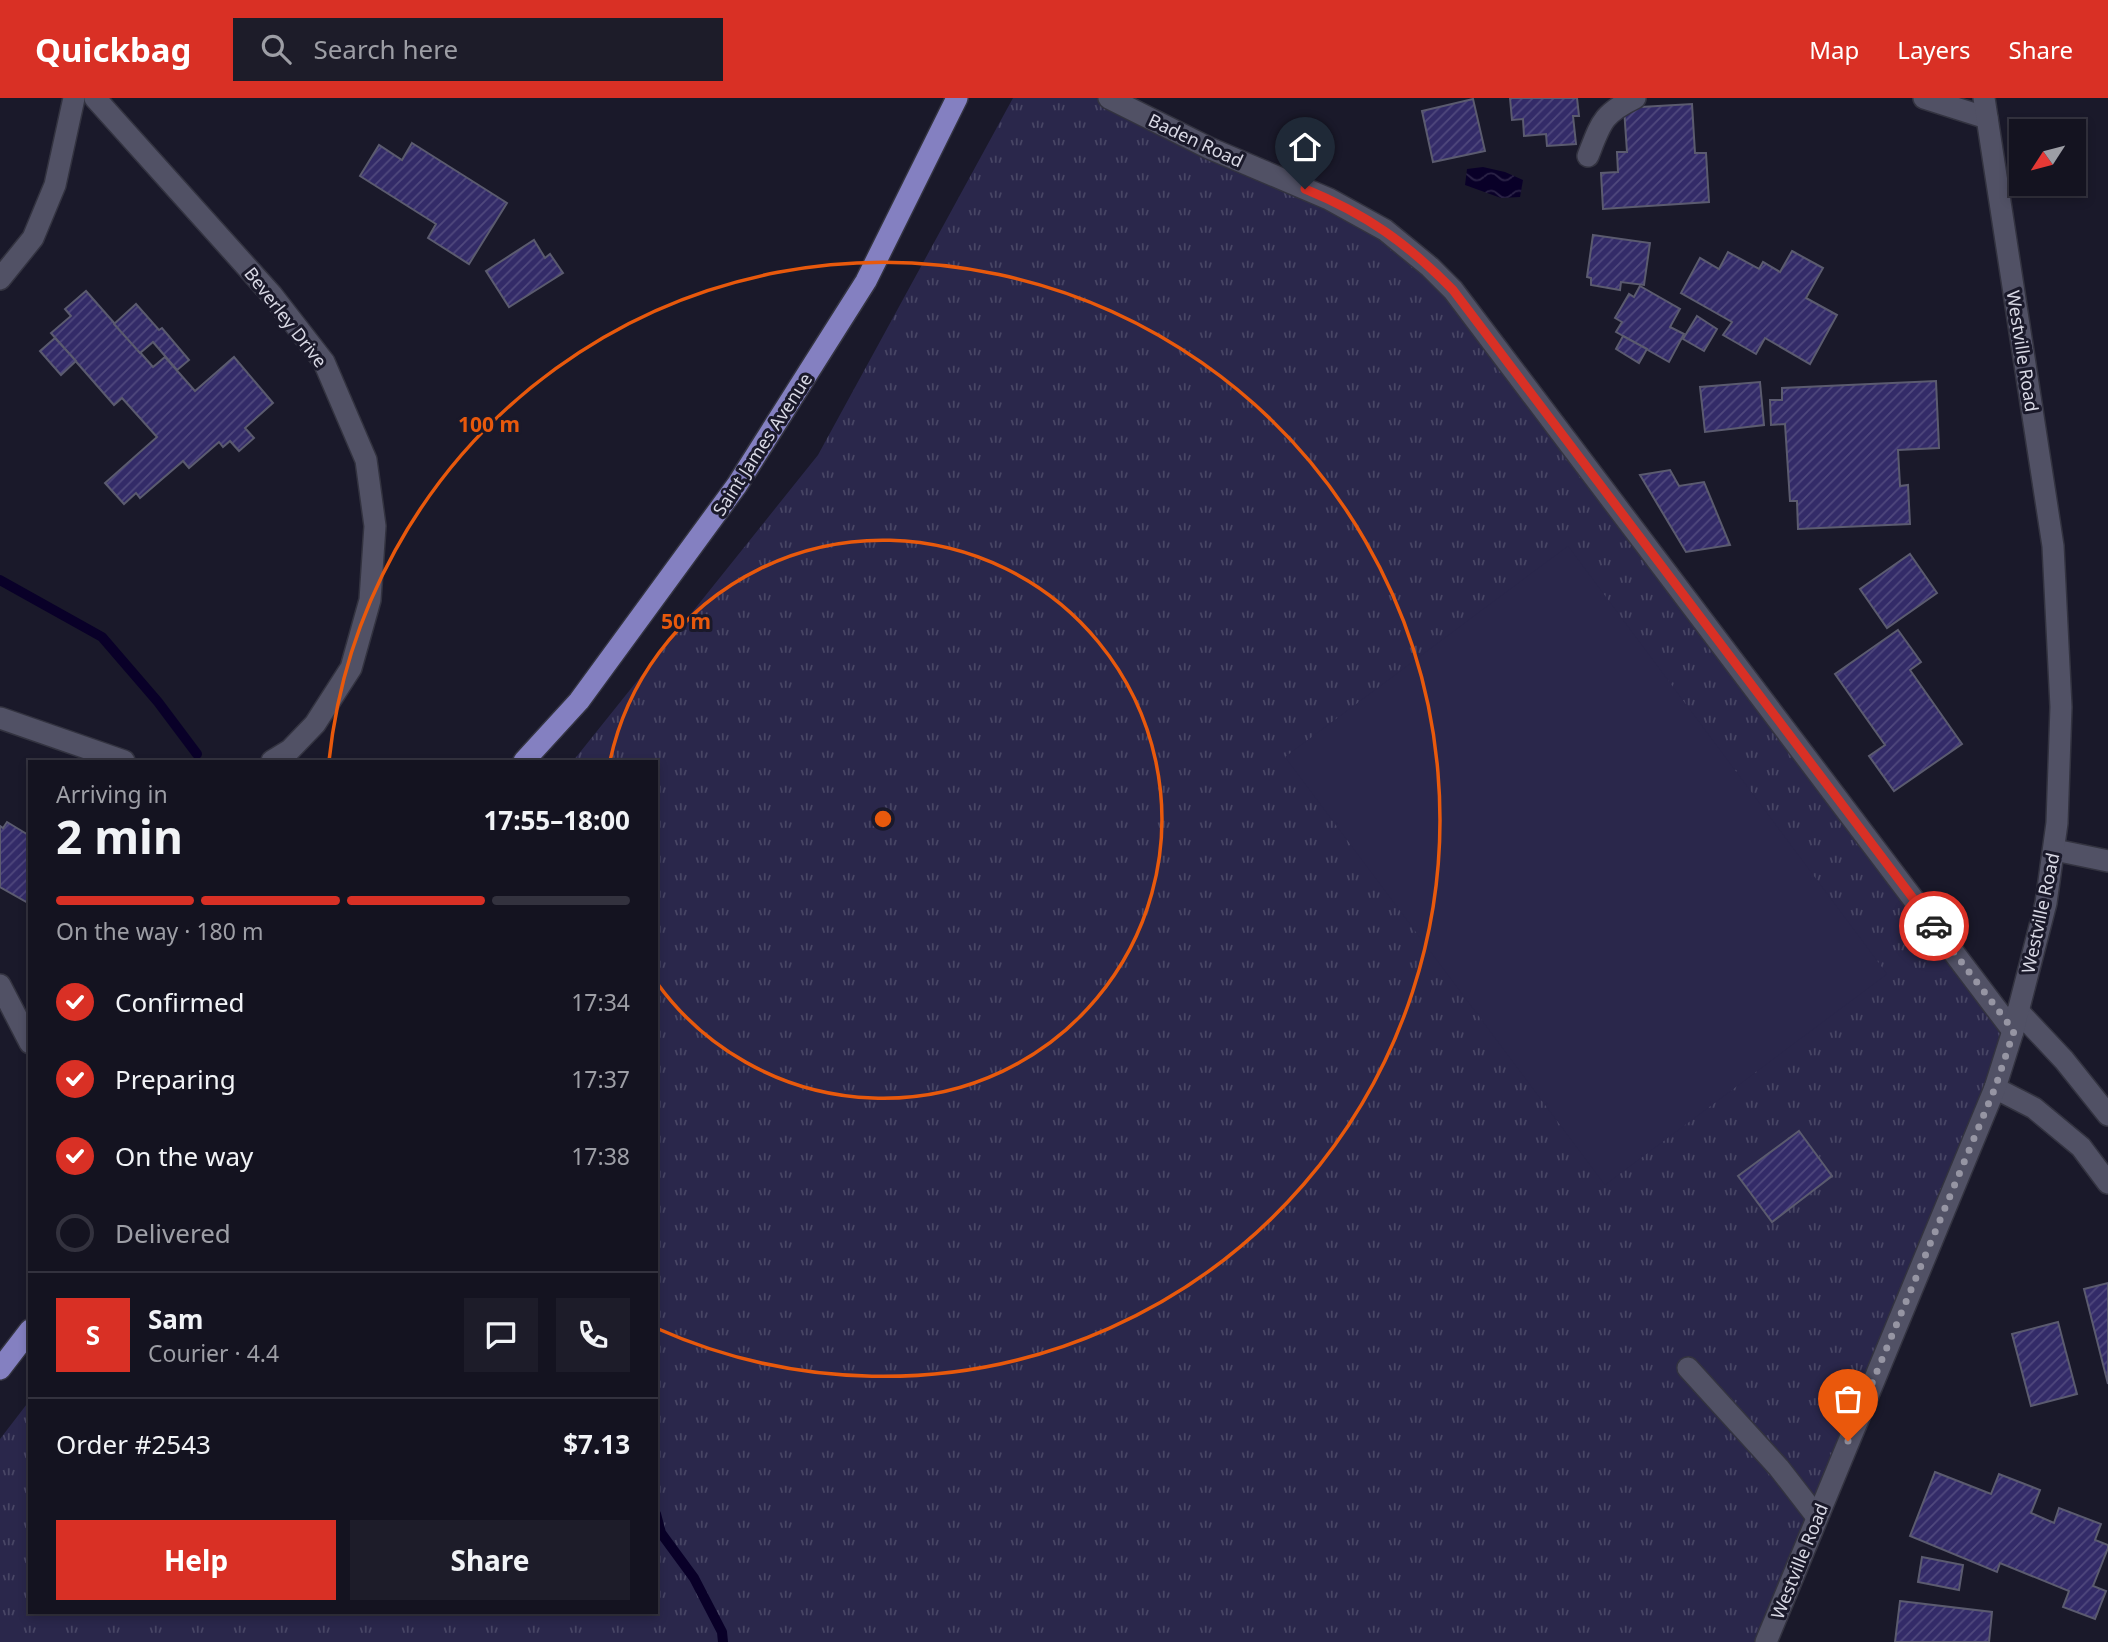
<!DOCTYPE html>
<meta charset="utf-8">
<style>
:root{--surface:#141320;--page:#1d1c29;--text:#f1f3f6;--muted:#9d9ea5;--line:#33323e;--accent:#d93025}
body{margin:0;font-family:"Noto Sans",sans-serif;background:var(--page);color:var(--text);height:100vh;display:flex;flex-direction:column;font-size:26px;white-space:nowrap}
*{box-sizing:border-box;margin:0}
p{font-size:23px;color:var(--muted)}
.icon{flex:none;width:38px;height:38px;fill:none;stroke:currentColor;stroke-width:2;stroke-linecap:round;stroke-linejoin:round}
.map{position:relative;flex:1;overflow:hidden}
.panel{position:absolute;left:28px;top:662px;width:630px;height:854px;display:flex;flex-direction:column;background:var(--surface);border-radius:0px;box-shadow:0 4px 10px #0003,0 0 0 2px var(--line)}
.panel>*{flex:none}
.needle{width:46px;rotate:234deg}
.tools{position:absolute;left:2009px;top:21px;display:grid;gap:14px}
.tools a{display:grid;place-items:center;width:77px;height:77px;border-radius:0px;background:var(--surface);box-shadow:0 4px 10px #0003,0 0 0 2px var(--line);font-size:35px}
.pin{position:absolute;display:grid;place-items:center;width:60px;height:60px;color:#fff;margin:-72px -30px;border-radius:50% 50% 50% 0;rotate:-45deg;box-shadow:0 0 7px #0007}
.pin .icon{rotate:45deg}
.courier{position:absolute;display:grid;place-items:center;width:70px;height:70px;margin:-35px;border:5px solid #d93025;border-radius:50%;background:#fff;color:#222;box-shadow:0 2px 9px #0007}
.overview em{font-style:normal;font-weight:700}
.overview div{display:flex;flex-direction:column-reverse}
.overview{display:flex;align-items:center;justify-content:space-between;height:119px;padding:0 28px}
h1{font-size:46px;font-weight:700;line-height:52px}
.bar{display:grid;grid-template-columns:repeat(4,1fr);gap:10px 7px;align-content:center;height:84px;padding:0 28px}
.bar i{height:9px;border-radius:5px;background:var(--line)}
.bar .current{background:var(--accent)}
.bar p{grid-column:span 4}
.line{display:flex;align-items:center;gap:18px;padding:0 28px;border-top:2px solid var(--line)}
.line div{flex:1}
.round{display:grid;place-items:center;flex:none;width:74px;height:74px;border-radius:0px;background:var(--page)}
ol{padding:0 28px;list-style:none}
li{display:flex;align-items:center;gap:21px;height:77px}
li p{margin-inline-start:auto}
li .icon{padding:7px;border-radius:50%;background:var(--accent);color:#fff;stroke-width:4}
li:last-child{color:var(--muted)}
li i{width:38px;height:38px;border:4px solid var(--line);border-radius:50%}
.primary-button{display:flex;gap:14px;margin-top:auto;padding:14px 28px}
.primary-button a{flex:1;height:80px;border-radius:0px;background:var(--accent);color:#fff;font-size:28px;font-weight:700;line-height:80px;text-align:center}
.primary-button a+a{background:var(--page);color:var(--text)}
header{display:flex;align-items:center;gap:42px;box-sizing:border-box;height:98px;padding:0 35px;background:var(--accent);color:#fff}
header strong{font-size:33px}
nav{display:flex;gap:38px;margin-inline-start:auto;font-size:24px}
.search{width:490px;height:63px;background:var(--page);display:flex;align-items:center;gap:18px;box-sizing:border-box;padding:0 24px;border-radius:0px;color:var(--muted);font-size:26px}
.map>svg:first-child{display:block}
</style>
<header>
<strong>Quickbag</strong>
<div class="search"><svg class="icon" aria-label="search" viewBox="0 0 24 24"><circle cx="10" cy="10" r="6"/><path d="M15 15l6 6"/></svg>Search here</div>
<nav><a>Map</a><a>Layers</a><a>Share</a></nav>
</header>
<div class="map">
<svg width="2108" height="1544" viewBox="0 0 2108 1544">
<defs>
<pattern id="park-tufts" width="24" height="20" patternUnits="userSpaceOnUse" patternTransform="scale(1.75)"><rect width="24" height="20" fill="#2a274b"/><path d="M3 7l-1-3M5 7V3M7 7l1-3M15 17l-1-3M17 17v-4M19 17l1-3" fill="none" stroke="#484665"/></pattern>
<pattern id="water-waves" width="16" height="10" patternUnits="userSpaceOnUse" patternTransform="scale(1.75)"><rect width="16" height="10" fill="#090028"/><path d="M0 5q4-4 8 0t8 0" fill="none" stroke="#2c2447"/></pattern>
<pattern id="building-hatch" width="6" height="6" patternUnits="userSpaceOnUse" patternTransform="scale(1.75)"><rect width="6" height="6" fill="#332b68"/><path d="M-1 1l2-2M0 6l6-6M5 7l2-2" fill="none" stroke="#50497d"/></pattern>
</defs>
<rect width="100%" height="100%" fill="#1a192a"/>
<polygon fill="url(#park-tufts)" points="1013,0 1103,0 1379,133 1451,194 2007,936 1757,1544 0,1544 0,1341 30,1302 30,1514 656,1514 656,663 573,663 818,357"/>
<polygon fill="#2a274b" points="1568,448 1887,876 1605,1087 1285,659"/>
<polygon fill="url(#water-waves)" points="1483,69 1505,74 1523,82 1520,99 1501,100 1465,87 1467,71"/>
<g fill="none" stroke-linecap="round" stroke-linejoin="round">
<g stroke="#090028" stroke-width="10">
<polyline points="0,482 102,539 158,604 197,656"/>
<polyline points="656,1416 661,1435 694,1480 722,1534 723,1544"/>
</g>
</g>
<g fill="url(#building-hatch)" stroke="#5b5b6f" stroke-width="2">
<polygon points="1510,0 1577,0 1579,18 1573,18 1576,46 1547,48 1546,36 1524,38 1523,21 1512,22"/>
<polygon points="1473,1 1485,53 1433,64 1422,13"/>
<polygon points="1692,6 1695,55 1706,55 1709,104 1603,111 1601,75 1618,74 1617,54 1627,54 1624,10"/>
<polygon points="412,45 507,105 469,166 428,140 436,126 360,78 379,47 402,62"/>
<polygon points="1593,137 1650,145 1644,187 1621,184 1620,192 1591,187 1591,180 1587,179"/>
<polygon points="534,142 545,160 550,156 563,175 509,209 486,173"/>
<polygon points="1792,153 1823,170 1806,200 1837,217 1810,266 1765,240 1756,256 1723,237 1732,224 1681,195 1700,160 1719,171 1728,154 1759,171 1763,164 1780,174"/>
<polygon points="1640,188 1680,211 1670,229 1684,236 1669,264 1616,234 1622,224 1615,220 1629,196 1634,199"/>
<polygon points="86,193 153,269 165,259 195,293 234,259 273,305 245,330 254,340 239,353 230,343 223,349 219,344 189,370 183,363 140,400 136,395 124,406 105,385 157,339 122,300 114,307 51,235 71,218 65,211"/>
<polygon points="136,206 159,232 162,230 189,262 177,272 153,244 140,255 114,226"/>
<polygon points="1697,218 1717,231 1704,253 1683,241"/>
<polygon points="1623,238 1647,251 1639,265 1616,251"/>
<polygon points="55,240 76,263 61,277 40,253"/>
<polygon points="1936,283 1939,350 1898,352 1900,388 1908,387 1910,426 1798,431 1797,403 1790,403 1785,326 1771,327 1770,302 1782,302 1782,290"/>
<polygon points="1760,284 1764,327 1705,334 1700,289"/>
<polygon points="1670,372 1679,388 1704,384 1730,447 1686,454 1640,377"/>
<polygon points="1910,456 1937,495 1887,530 1860,491"/>
<polygon points="1898,532 1921,564 1910,572 1962,646 1894,693 1869,658 1885,647 1835,576"/>
<polygon points="7,724 30,738 30,806 0,789 0,728 3,730"/>
<polygon points="1799,1033 1832,1078 1772,1124 1738,1078"/>
<polygon points="2108,1185 2108,1286 2084,1191"/>
<polygon points="2058,1224 2077,1296 2031,1308 2012,1236"/>
<polygon points="1935,1374 1991,1396 1999,1376 2040,1392 2031,1415 2054,1425 2059,1410 2101,1426 2095,1442 2108,1447 2108,1450 2093,1488 2106,1493 2095,1521 2063,1509 2069,1493 2000,1465 1997,1474 1910,1438"/>
<polygon points="1922,1459 1963,1467 1959,1492 1918,1484"/>
<polygon points="1900,1503 1992,1514 1989,1544 1895,1544"/>
</g>
<g fill="none" stroke-linecap="round" stroke-linejoin="round">
<g stroke="#333340" stroke-width="24">
<g id="minor">
<polyline points="95,0 272,197 324,264 366,362 375,428 370,502 351,570 315,626 290,652 272,663"/>
<polyline points="1109,0 1209,50 1329,101 1385,132 1430,169 1453,192 2013,933"/>
<polyline points="1924,0 1987,20"/>
<path d="M 1588,58 C 1601,25 1602,16 1635,0"/>
<polyline points="0,181 33,140 55,87 74,0"/>
<polyline points="0,620 124,663"/>
<polyline points="2055,752 2108,763"/>
<polyline points="0,887 30,945"/>
<polyline points="2018,913 2064,962 2108,1017"/>
<polyline points="1995,990 2034,1010 2081,1049 2108,1085"/>
<polyline points="1688,1270 1779,1370 1817,1419"/>
<polyline points="1766,1544 1995,990 2013,933 2046,805 2057,725 2061,609 2053,448 1984,0"/>
</g>
</g>
<g stroke="#333340" stroke-width="24">
<g id="major">
<polyline points="524,663 579,603 737,387 866,183 957,0"/>
<polyline points="0,1271 30,1232"/>
</g>
</g>
<use href="#minor" stroke="#515165" stroke-width="21"/>
<use href="#major" stroke="#8480c1" stroke-width="21"/>
</g>
<g fill="none" stroke-linecap="round" stroke-linejoin="round">
<polyline stroke="#9695a3" stroke-width="7" stroke-dasharray="0 12.6" points="1848,1343 1995,990 2014,933 1934,828"/>
<path stroke="#d93025" stroke-width="9" d="M 1305,91 C 1366,116 1407,145 1453,192 L 1934,828"/>
</g>
<g fill="none" stroke="#e8590c" stroke-width="3.5">
<path d="M610 663A279 279 0 1 1 657 885"/>
<path d="M329 663A557 557 0 1 1 656 1230"/>
</g>
<g text-anchor="middle" dominant-baseline="central" stroke-width="6" stroke-linejoin="round" paint-order="stroke">
<g font-size="18" fill="#d8d8e4" stroke="#1a192a">
<text transform="translate(1196 42) rotate(25)">Baden Road</text>
<text transform="translate(286 219) rotate(52)">Beverley Drive</text>
<text transform="translate(2023 253) rotate(81)">Westville Road</text>
<text transform="translate(762 346) rotate(-57)">Saint James Avenue</text>
<text transform="translate(2040 815) rotate(-78)">Westville Road</text>
<text transform="translate(1799 1463) rotate(-68)">Westville Road</text>
</g>
</g>
<circle cx="883" cy="721" r="10" fill="#e8590c" stroke="#1a192a" stroke-width="3.5"/>
<g font-size="21" text-anchor="middle" font-weight="bold" fill="#e8590c" stroke="#1a192a" stroke-width="6" stroke-linejoin="round" paint-order="stroke">
<text x="489" y="334">100 m</text>
<text x="686" y="531">50 m</text>
</g>
</svg>
<div class="tools">
<a><svg class="needle" viewBox="-14 -14 28 28"><path d="M0-13l5 13h-10z" fill="#e53935"/><path d="M0 13l5-13h-10z" fill="#9d9ea5"/></svg></a>
</div>
<div class="pin" style="left:1848px;top:1343px;background:#ea580c"><svg class="icon" aria-label="bag" viewBox="0 0 24 24"><path d="M5 8h14l-1 12H6zM9 8a3 3 0 0 1 6 0"/></svg></div>
<div class="pin" style="left:1305px;top:91px;background:#1f2937"><svg class="icon" aria-label="home" viewBox="0 0 24 24"><path d="M3 11l9-7 9 7M6 9v11h12V9"/></svg></div>
<div class="courier" style="left:1934px;top:828px"><svg class="icon" aria-label="car" viewBox="0 0 24 24"><path d="M5 17H2v-5l4-1 3-4h7l3 4 3 1v5h-3M9 17h6M6 11h13"/><circle cx="7" cy="17" r="2"/><circle cx="17" cy="17" r="2"/></svg></div>
<section class="panel">
<div class="overview"><div><h1>2 min</h1><p>Arriving in</p></div><em>17:55–18:00</em></div>
<div class="bar"><i class="current"></i><i class="current"></i><i class="current"></i><i></i><p>On the way · 180 m</p></div>
<ol>
<li><svg class="icon" aria-label="check" viewBox="0 0 24 24"><path d="M5 12l5 5 9-10"/></svg>Confirmed<p>17:34</p></li>
<li><svg class="icon" aria-label="check" viewBox="0 0 24 24"><path d="M5 12l5 5 9-10"/></svg>Preparing<p>17:37</p></li>
<li><svg class="icon" aria-label="check" viewBox="0 0 24 24"><path d="M5 12l5 5 9-10"/></svg>On the way<p>17:38</p></li>
<li><i></i>Delivered</li>
</ol>
<div class="line" style="height:126px"><b class="round" style="background:var(--accent);color:#fff">S</b><div><b>Sam</b><p>Courier · 4.4</p></div><a class="round"><svg class="icon" aria-label="chat" viewBox="0 0 24 24"><path d="M4 5h16v11H9l-5 4z"/></svg></a><a class="round"><svg class="icon" aria-label="phone" viewBox="0 0 24 24"><path d="M5 4h4l2 5-3 2q2 4 5 5l2-3 5 2v4C11 20 4 13 5 4z"/></svg></a></div>
<div class="line" style="height:91px"><div>Order #2543</div><b>$7.13</b></div>
<div class="primary-button"><a>Help</a><a>Share</a></div>
</section>
</div>
